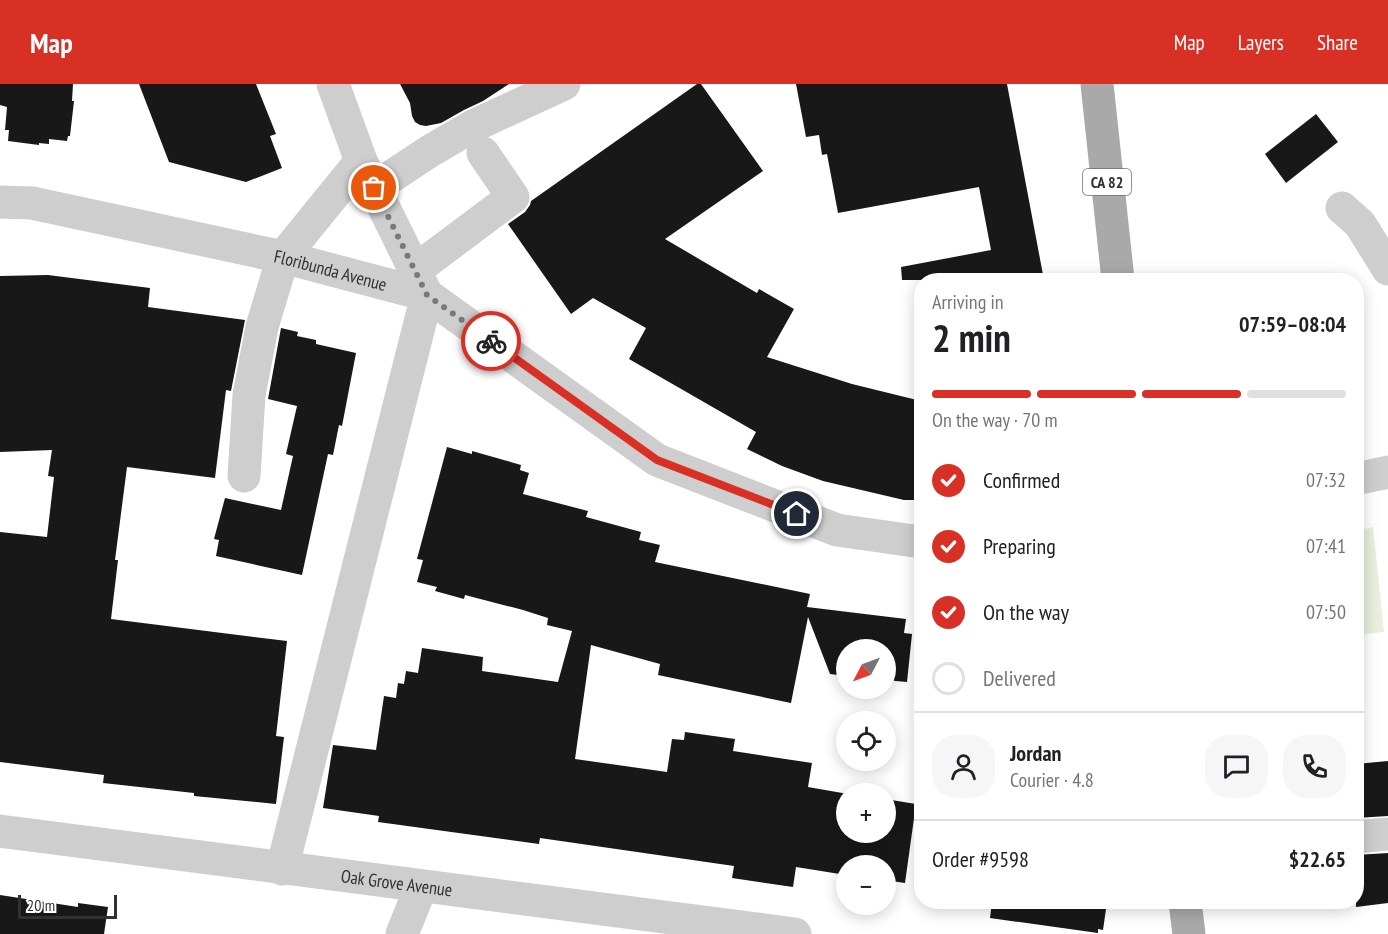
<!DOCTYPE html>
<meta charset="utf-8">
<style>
:root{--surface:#fff;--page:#f6f6f6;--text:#202124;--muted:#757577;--line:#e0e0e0;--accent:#d93025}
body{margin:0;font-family:"PT Sans Narrow",sans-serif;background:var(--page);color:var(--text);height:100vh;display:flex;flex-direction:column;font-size:22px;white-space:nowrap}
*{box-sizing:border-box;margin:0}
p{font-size:20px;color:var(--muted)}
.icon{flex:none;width:33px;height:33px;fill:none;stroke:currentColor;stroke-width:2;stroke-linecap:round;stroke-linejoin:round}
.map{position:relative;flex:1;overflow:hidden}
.details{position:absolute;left:914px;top:189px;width:450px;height:636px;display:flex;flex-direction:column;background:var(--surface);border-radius:24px;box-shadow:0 3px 15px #0003}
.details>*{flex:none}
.needle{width:39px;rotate:229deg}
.fabs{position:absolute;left:836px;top:555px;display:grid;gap:12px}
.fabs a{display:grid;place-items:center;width:60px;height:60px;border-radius:50%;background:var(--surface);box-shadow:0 3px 15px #0003;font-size:30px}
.scale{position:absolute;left:18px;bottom:15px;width:99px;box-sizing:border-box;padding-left:6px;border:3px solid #313131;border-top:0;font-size:16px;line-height:21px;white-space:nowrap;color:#313131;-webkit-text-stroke:4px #fff;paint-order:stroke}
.pin{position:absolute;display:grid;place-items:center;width:51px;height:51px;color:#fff;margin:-26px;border:3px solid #fff;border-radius:50%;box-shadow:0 2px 6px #0007}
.courier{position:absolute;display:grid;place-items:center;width:60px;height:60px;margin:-30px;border:4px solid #d93025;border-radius:50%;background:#fff;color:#222;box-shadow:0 2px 8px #0007}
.overview em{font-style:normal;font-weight:700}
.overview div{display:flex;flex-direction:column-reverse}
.overview{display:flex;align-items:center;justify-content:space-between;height:102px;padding:0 18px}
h1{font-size:39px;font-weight:700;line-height:45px}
.bar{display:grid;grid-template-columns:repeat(4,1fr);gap:9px 6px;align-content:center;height:72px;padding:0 18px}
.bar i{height:8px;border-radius:4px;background:var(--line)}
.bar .active{background:var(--accent)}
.bar p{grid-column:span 4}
.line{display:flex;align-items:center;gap:15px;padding:0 18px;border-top:2px solid var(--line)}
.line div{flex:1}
.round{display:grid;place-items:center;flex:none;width:63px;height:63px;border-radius:24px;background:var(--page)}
ol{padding:0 18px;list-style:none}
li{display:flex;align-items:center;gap:18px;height:66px}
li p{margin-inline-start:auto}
li .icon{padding:6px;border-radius:50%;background:var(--accent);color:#fff;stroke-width:4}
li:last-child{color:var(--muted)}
li i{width:33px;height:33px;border:3px solid var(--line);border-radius:50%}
header{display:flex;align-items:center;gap:36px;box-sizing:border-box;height:84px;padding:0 30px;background:var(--accent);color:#fff}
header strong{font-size:28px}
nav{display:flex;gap:33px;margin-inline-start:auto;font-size:21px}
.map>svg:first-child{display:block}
</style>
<header>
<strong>Map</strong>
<nav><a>Map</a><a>Layers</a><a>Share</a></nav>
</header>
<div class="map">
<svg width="1388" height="850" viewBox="0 0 1388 850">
<rect width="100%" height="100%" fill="#fff"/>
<polygon fill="#e9efde" points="1373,443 1384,548 1356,551 1356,447"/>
<g fill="#181818">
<polygon points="0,0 73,0 72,17 74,17 70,52 68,52 67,57 49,55 49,60 39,59 39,61 8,57 9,46 5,46 7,23 0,21"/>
<polygon points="139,0 256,0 276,50 270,52 282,84 246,98 169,78"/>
<polygon points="400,0 509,0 483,17 464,26 441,39 426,42 420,41 415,38 412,32 410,19"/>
<polygon points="697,0 701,0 763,87 665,155 757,209 759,205 794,225 767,273 852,300 921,317 921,416 904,416 823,397 782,382 747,365 756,348 629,275 646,244 593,214 571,230 508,140 525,128 530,121 531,117"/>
<polygon points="796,0 1007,0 1044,196 902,196 901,183 991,166 979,103 838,129 827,70 822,71 819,51 806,53"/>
<polygon points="1316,30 1338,58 1286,99 1265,70"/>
<polygon points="48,191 150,204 148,223 245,236 231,307 226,306 215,394 127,383 115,476 118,476 111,535 287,557 276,652 284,653 276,720 194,712 194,709 103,699 104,691 0,678 0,448 47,453 54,393 48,392 52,366 0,368 0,192"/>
<polygon points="281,244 298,248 297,252 316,256 316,260 356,269 342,342 339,341 333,371 328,370 302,491 216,472 219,456 214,455 225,414 281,426 293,372 286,370 297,322 268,315"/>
<polygon points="447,363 472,370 472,367 521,381 520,386 529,389 523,410 588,427 586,433 641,448 639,456 660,461 655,478 810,510 807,523 906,535 904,549 912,550 907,598 885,596 885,566 846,566 846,592 830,590 808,533 791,619 658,591 660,580 591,561 575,675 667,688 672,655 684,656 685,648 735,655 733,667 812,679 808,703 848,710 846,710 846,748 885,748 885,715 916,720 905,799 885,796 885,782 846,782 846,791 796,783 793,803 732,794 734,782 540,754 539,760 378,738 379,732 323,724 333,661 376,666 384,612 396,614 398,599 404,600 406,587 418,589 422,564 483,573 482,587 558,598 572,547 547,541 548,534 523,526 465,511 464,515 435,507 437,503 417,498 423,476 417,475"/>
<polygon points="1388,677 1388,732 1356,734 1356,680"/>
<polygon points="1388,769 1388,819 1356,823 1356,771"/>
<polygon points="0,811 78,823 78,819 108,823 104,850 0,850"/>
<polygon points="992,818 1107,818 1103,846 1098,845 1098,849 990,834"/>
</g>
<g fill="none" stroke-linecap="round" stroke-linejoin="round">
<g stroke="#cecece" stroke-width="33">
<polyline points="374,104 430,67 473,42 564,0"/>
<path id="s1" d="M 0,118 L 32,119 L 283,173 L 427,211 L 657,376 L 837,446 L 921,458"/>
<polyline points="1342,124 1360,140 1388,185"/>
<polyline points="414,187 513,113 483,69"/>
<polyline points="244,392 249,311 262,243 283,173 361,77"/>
<polyline points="1356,395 1388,388"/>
<path id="s2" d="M 0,747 L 795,850"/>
<polyline points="1356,753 1388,750"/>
<polyline points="282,785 427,211 361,77 333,0"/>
<polyline points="402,850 421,803"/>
</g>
<g stroke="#a9a9a9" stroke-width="33">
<polyline points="1097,0 1118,196"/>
<polyline points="1185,818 1189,850"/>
</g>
</g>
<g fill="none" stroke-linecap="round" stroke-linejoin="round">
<polyline stroke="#797979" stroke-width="6" stroke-dasharray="0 10.8" points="374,104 427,211 491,257"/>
<polyline stroke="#d93025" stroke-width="8" points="491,257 657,376 797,430"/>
</g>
<g text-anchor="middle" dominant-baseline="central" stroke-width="6" stroke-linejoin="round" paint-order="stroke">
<rect fill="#fff" stroke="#6f6f6f" stroke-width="1.5" x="1083" y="85" width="48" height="26" rx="4.5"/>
<g font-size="16" font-weight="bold" fill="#313131">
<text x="1107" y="98">CA 82</text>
</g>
<g font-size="18" fill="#313131" stroke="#fff">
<text stroke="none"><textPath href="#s1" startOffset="338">Floribunda Avenue</textPath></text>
<text stroke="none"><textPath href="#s2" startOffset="400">Oak Grove Avenue</textPath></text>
</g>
</g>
</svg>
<div class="fabs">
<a><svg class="needle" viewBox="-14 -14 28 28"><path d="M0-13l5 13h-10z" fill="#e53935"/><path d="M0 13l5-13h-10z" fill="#757577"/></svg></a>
<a><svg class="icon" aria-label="locate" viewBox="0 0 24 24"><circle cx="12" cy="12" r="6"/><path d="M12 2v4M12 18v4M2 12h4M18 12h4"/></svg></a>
<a>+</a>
<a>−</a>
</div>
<div class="scale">20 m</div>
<div class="pin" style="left:374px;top:104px;background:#ea580c"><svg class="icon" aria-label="bag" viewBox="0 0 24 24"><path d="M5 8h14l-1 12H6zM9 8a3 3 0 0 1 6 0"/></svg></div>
<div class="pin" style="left:797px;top:430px;background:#1f2937"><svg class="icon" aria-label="home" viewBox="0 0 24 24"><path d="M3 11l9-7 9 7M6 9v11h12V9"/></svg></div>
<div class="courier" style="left:491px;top:257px"><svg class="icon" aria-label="bike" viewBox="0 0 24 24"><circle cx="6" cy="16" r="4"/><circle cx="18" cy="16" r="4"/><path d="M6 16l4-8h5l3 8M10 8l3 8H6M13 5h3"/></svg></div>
<section class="details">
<div class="overview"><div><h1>2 min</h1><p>Arriving in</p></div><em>07:59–08:04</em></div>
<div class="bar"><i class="active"></i><i class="active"></i><i class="active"></i><i></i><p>On the way · 70 m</p></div>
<ol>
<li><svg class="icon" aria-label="check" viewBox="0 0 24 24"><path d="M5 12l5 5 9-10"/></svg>Confirmed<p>07:32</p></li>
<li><svg class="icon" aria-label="check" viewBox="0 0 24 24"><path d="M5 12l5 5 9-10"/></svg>Preparing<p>07:41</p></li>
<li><svg class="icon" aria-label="check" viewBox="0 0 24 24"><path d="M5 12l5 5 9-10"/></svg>On the way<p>07:50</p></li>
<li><i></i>Delivered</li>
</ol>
<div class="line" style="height:108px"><a class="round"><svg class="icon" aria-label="person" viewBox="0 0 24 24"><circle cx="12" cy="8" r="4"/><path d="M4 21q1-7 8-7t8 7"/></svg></a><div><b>Jordan</b><p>Courier · 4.8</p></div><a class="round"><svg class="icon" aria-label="chat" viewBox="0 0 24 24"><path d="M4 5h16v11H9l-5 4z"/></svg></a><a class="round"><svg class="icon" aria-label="phone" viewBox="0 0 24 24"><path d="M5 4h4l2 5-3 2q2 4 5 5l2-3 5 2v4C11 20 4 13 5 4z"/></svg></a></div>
<div class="line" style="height:78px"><div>Order #9598</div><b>$22.65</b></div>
</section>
</div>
